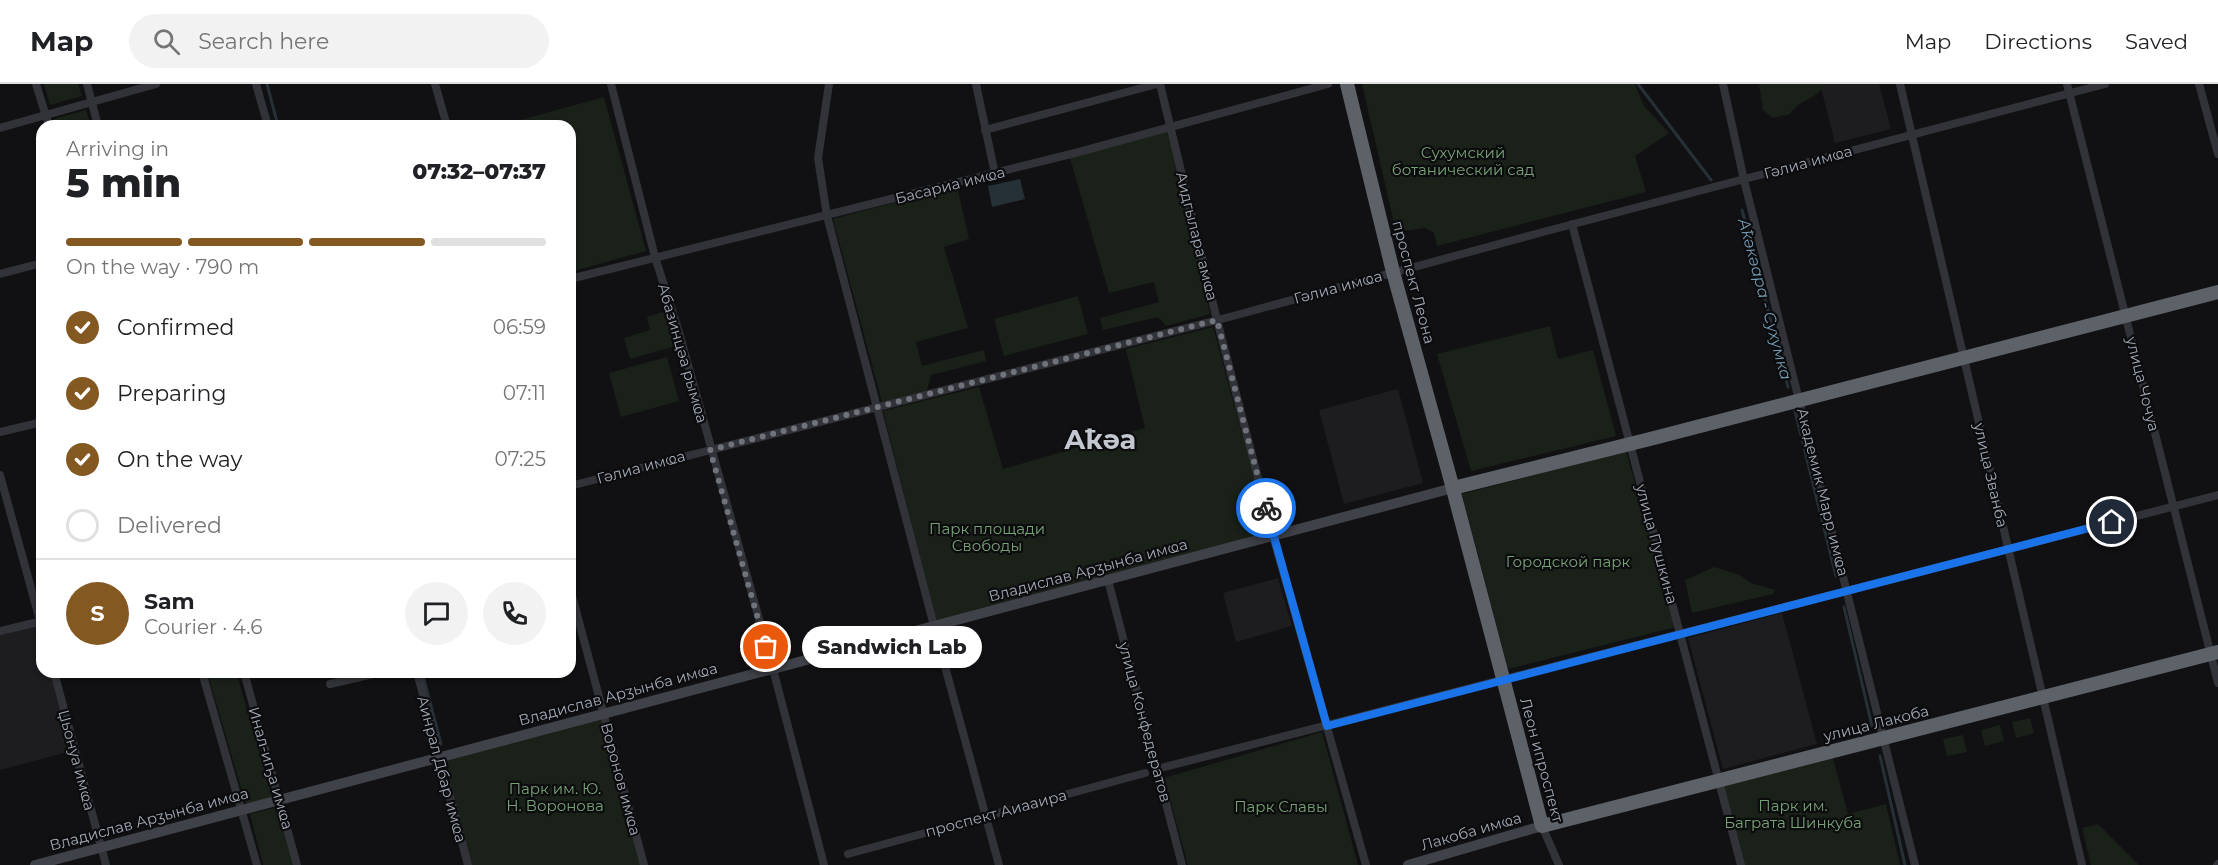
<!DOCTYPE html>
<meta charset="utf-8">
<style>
:root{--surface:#fff;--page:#f2f2f2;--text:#202124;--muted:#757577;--line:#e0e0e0;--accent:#845821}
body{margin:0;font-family:Montserrat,sans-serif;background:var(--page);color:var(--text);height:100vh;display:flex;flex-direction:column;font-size:22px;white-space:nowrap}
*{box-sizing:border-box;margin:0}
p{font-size:20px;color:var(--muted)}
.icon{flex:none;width:33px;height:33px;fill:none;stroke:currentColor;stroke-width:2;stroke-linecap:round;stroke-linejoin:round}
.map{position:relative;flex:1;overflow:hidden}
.side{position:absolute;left:36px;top:36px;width:540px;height:558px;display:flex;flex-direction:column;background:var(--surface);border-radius:18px;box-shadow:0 2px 4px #0004}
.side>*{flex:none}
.pin{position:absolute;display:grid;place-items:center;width:51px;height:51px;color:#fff;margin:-26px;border:3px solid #fff;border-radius:50%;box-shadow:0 2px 6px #0007}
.courier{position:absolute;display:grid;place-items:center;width:60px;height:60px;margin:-30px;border:4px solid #1a73e8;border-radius:50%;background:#fff;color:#222;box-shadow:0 2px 8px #0007}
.bubble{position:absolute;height:42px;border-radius:21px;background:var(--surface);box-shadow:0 2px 4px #0004;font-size:20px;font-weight:800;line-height:42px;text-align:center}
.head em{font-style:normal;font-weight:800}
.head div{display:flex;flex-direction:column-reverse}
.head{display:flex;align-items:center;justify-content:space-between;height:102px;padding:0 30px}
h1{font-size:39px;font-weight:800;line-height:45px}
.bar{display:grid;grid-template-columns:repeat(4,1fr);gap:9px 6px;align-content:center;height:72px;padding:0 30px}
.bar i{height:8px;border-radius:4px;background:var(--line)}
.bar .active{background:var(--accent)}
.bar p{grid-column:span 4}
.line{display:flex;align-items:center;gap:15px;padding:0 30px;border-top:2px solid var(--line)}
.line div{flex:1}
.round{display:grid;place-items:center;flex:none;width:63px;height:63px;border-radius:32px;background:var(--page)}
ol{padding:0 30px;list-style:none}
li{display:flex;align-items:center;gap:18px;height:66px}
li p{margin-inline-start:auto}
li .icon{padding:6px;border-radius:50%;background:var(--accent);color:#fff;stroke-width:4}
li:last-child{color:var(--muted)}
li i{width:33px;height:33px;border:3px solid var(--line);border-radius:50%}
header{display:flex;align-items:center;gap:36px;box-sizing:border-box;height:84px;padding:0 30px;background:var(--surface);border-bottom:2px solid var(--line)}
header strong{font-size:28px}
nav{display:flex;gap:33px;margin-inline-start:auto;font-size:21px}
.search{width:420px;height:54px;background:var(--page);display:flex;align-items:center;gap:15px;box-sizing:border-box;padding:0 21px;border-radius:33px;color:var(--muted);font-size:22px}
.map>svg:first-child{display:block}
</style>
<header>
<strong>Map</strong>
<div class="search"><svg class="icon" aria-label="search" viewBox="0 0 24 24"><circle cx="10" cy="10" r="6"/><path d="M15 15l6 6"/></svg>Search here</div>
<nav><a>Map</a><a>Directions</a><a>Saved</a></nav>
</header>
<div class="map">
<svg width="2218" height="781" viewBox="0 0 2218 781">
<rect width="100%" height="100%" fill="#111113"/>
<g fill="#1d1d20">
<polygon points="1820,0 1879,0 1891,45 1835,59"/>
<polygon points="1398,305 1423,399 1344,420 1319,326"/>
<polygon points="1278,494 1292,542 1236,558 1223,509"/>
<polygon points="1782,529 1817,660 1723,685 1688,554"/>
<polygon points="40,537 42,544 42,588 54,588 75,666 0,686 0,547"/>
</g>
<g fill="#192119">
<polygon points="44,0 78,0 82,12 50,21"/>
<polygon points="1362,0 1635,0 1644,22 1669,49 1635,72 1646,108 1437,162 1434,149 1425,144 1396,148"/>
<path d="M 1759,0 L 1825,0 C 1815,17 1798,16 1790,30 L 1773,34 L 1763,26 Z"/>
<polygon points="604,13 646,167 570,188 570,42 499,42"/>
<polygon points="86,26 91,42 56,42 54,35"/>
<polygon points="1169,46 1210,230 1166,242 1158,233 1103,246 1100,234 1159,218 1154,198 1109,209 1070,74"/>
<polygon points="957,102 969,155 944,163 968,244 916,258 922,282 984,266 986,277 931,291 927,306 882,318 833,135"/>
<polygon points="1078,212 1088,250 1004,272 994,235"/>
<polygon points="666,227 676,262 630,275 624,254 650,246 647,233"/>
<polygon points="1550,242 1558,275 1593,266 1616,352 1471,387 1437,270"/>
<polygon points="1213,243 1269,450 937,540 883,327 979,303 1003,385 1145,344 1126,265"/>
<polygon points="667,273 679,317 621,333 609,289"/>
<polygon points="1626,367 1676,543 1508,585 1462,410"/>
<polygon points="1714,483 1740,491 1751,499 1775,506 1773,510 1692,529 1685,496"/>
<polygon points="207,588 236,588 273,714 246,721"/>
<polygon points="604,630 644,781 468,781 439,674"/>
<polygon points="2030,634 2034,649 2016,654 2012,638"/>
<polygon points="2000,641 2004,657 1985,662 1981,646"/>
<polygon points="1322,648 1358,781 1188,781 1164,694"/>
<polygon points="1963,651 1967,668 1947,672 1943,655"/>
<polygon points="1831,667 1848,730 1886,720 1900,781 1741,781 1719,696"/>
<polygon points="279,723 294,781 263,781 250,730"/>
<polygon points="2098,740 2139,781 2091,781 2082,744"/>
</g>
<polygon fill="#263137" points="1020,95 1025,115 992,123 988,102"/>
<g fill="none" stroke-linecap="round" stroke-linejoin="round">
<g stroke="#263137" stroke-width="3">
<polyline points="267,0 278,42"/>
<polyline points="1638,0 1711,96"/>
<polyline points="1742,126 1788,303"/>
<polyline points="1795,327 1836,492"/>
<polyline points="1844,523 1872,642"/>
<polyline points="422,588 441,660"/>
<polyline points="1880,672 1905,781"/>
</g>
<g stroke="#323338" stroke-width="8">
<polyline points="36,0 49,42"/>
<polyline points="87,0 98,42"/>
<polyline points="256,0 268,42"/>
<polyline points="435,0 447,42"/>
<polyline points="611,0 655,173 678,245 773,585 824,781"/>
<polyline points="829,0 818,74 827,132 934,542 999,781"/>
<polyline points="976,0 995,90"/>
<polyline points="1160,0 1217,236 1273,452 1366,781"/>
<polyline points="1723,0 1744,96 1915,781"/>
<polyline points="1900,0 2082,781"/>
<polyline points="2067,0 2218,599"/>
<polyline points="2199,0 2218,70"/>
<polyline points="0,44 156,0"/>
<polyline points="985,46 1157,0"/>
<polyline points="1572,140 1741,781"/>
<polyline points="0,190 42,179"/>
<polyline points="570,195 1075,69 1328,0"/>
<polyline points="0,348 42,338"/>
<polyline points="0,391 42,544"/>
<polyline points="570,402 1233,232 1547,147 2105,0"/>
<polyline points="1108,496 1182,781"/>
<polyline points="570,504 644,781"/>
<polyline points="0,547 42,537"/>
<polyline points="54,588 106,781"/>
<polyline points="202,588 257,781"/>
<polyline points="244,588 297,781"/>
<polyline points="417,588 468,781"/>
<polyline points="330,600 381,588"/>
<polyline points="1157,685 2218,411"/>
<polyline points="1542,742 1559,781"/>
<polyline points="848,770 1145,689"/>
<polyline points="2217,781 2218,780"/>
</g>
<g stroke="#3f4248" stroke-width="10">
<polyline points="35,781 1453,404"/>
<polyline points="1408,781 1542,742"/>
</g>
<g stroke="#5d6269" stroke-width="14">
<polyline points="1347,0 1393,188 1449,390 1542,742 2218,568"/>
<polyline points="1453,404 1650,355 2218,208"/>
</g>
</g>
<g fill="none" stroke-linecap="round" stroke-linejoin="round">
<polyline stroke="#6f747c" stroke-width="6" stroke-dasharray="0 10.8" points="766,563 710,366 1217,236 1266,424"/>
<polyline stroke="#1a73e8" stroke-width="8" points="1266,424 1327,642 2112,438"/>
</g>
<g text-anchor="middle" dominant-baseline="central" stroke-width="4.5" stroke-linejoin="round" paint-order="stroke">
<g font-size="15" fill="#77a276" stroke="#0c0c0e">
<text x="1463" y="68">Сухумский<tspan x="1463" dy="17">ботанический сад</tspan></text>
<text x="987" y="444">Парк площади<tspan x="987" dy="17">Свободы</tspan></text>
<text x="1568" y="477">Городской парк</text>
<text x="555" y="704">Парк им. Ю.<tspan x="555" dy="17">Н. Воронова</tspan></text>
<text x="1793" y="721">Парк им.<tspan x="1793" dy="17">Баграта Шинкуба</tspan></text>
<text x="1281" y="722">Парк Славы</text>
</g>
<g font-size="15" fill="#a1a9b5" stroke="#0c0c0e">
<text transform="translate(1808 78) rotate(-15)">Гәлиа имҩа</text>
<text transform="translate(950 101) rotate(-14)">Басариа имҩа</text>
<text transform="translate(1197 152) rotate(76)">Аидгылара амҩа</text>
<text transform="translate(1414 198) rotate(75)">проспект Леона</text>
<text transform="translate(1338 203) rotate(-15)">Гәлиа имҩа</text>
<text transform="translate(683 269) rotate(74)">Абазинцәа рымҩа</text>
<text transform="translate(2143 300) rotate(76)">улица Чочуа</text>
<text transform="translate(641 383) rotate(-15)">Гәлиа имҩа</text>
<text transform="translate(1991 391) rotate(77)">улица Званба</text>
<text transform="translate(1823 408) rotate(76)">Академик Марр имҩа</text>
<text transform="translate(1657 460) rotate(75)">улица Пушкина</text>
<text transform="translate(1088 486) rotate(-15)">Владислав Арӡынба имҩа</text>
<text transform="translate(618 610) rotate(-15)">Владислав Арӡынба имҩа</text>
<text transform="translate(1145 638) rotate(75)">улица Конфедератов</text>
<text transform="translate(1876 639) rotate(-14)">улица Лакоба</text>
<text transform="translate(77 676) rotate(75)">Џьонуа имҩа</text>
<text transform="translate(1542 676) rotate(75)">Леон ипроспект</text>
<text transform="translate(271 684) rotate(74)">Инал-иҧа имҩа</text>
<text transform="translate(442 685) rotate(75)">Аинрал Дбар имҩа</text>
<text transform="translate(621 695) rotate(75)">Воронов имҩа</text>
<text transform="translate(996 729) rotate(-15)">проспект Аиааира</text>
<text transform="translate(149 735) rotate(-15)">Владислав Арӡынба имҩа</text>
<text transform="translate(1471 747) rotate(-16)">Лакоба имҩа</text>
</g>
<g font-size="16" font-style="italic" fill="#749cb4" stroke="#0c0c0e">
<text transform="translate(1765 215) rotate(75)">Аҟәкәара - Сухумка</text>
</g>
<g font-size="27" font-weight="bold" fill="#c2c7d0" stroke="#0c0c0e">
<text x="1100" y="355">Аҟəа</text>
</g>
</g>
</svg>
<div class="pin" style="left:766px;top:563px;background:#ea580c"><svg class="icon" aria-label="bag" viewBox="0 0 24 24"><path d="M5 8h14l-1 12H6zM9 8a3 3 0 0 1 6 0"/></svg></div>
<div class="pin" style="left:2112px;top:438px;background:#1f2937"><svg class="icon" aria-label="home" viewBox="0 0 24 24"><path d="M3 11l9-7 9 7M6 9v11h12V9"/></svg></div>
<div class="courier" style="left:1266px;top:424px"><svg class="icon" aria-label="bike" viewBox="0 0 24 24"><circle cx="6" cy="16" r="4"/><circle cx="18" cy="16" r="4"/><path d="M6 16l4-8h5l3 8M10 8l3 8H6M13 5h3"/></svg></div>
<div class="bubble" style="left:802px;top:542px;width:180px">Sandwich Lab</div>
<section class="side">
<div class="head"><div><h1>5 min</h1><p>Arriving in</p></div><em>07:32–07:37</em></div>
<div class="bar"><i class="active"></i><i class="active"></i><i class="active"></i><i></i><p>On the way · 790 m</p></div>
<ol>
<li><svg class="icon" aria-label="check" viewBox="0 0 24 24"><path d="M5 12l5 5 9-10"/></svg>Confirmed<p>06:59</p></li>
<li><svg class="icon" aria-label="check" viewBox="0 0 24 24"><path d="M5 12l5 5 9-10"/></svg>Preparing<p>07:11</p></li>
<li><svg class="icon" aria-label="check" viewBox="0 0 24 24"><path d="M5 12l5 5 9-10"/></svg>On the way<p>07:25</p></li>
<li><i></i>Delivered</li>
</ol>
<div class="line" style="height:108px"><b class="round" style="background:var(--accent);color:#fff">S</b><div><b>Sam</b><p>Courier · 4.6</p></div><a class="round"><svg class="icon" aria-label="chat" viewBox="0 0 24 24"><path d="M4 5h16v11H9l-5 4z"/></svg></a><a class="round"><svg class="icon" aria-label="phone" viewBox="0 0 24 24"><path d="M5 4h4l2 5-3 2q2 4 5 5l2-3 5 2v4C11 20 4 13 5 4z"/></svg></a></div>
</section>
</div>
